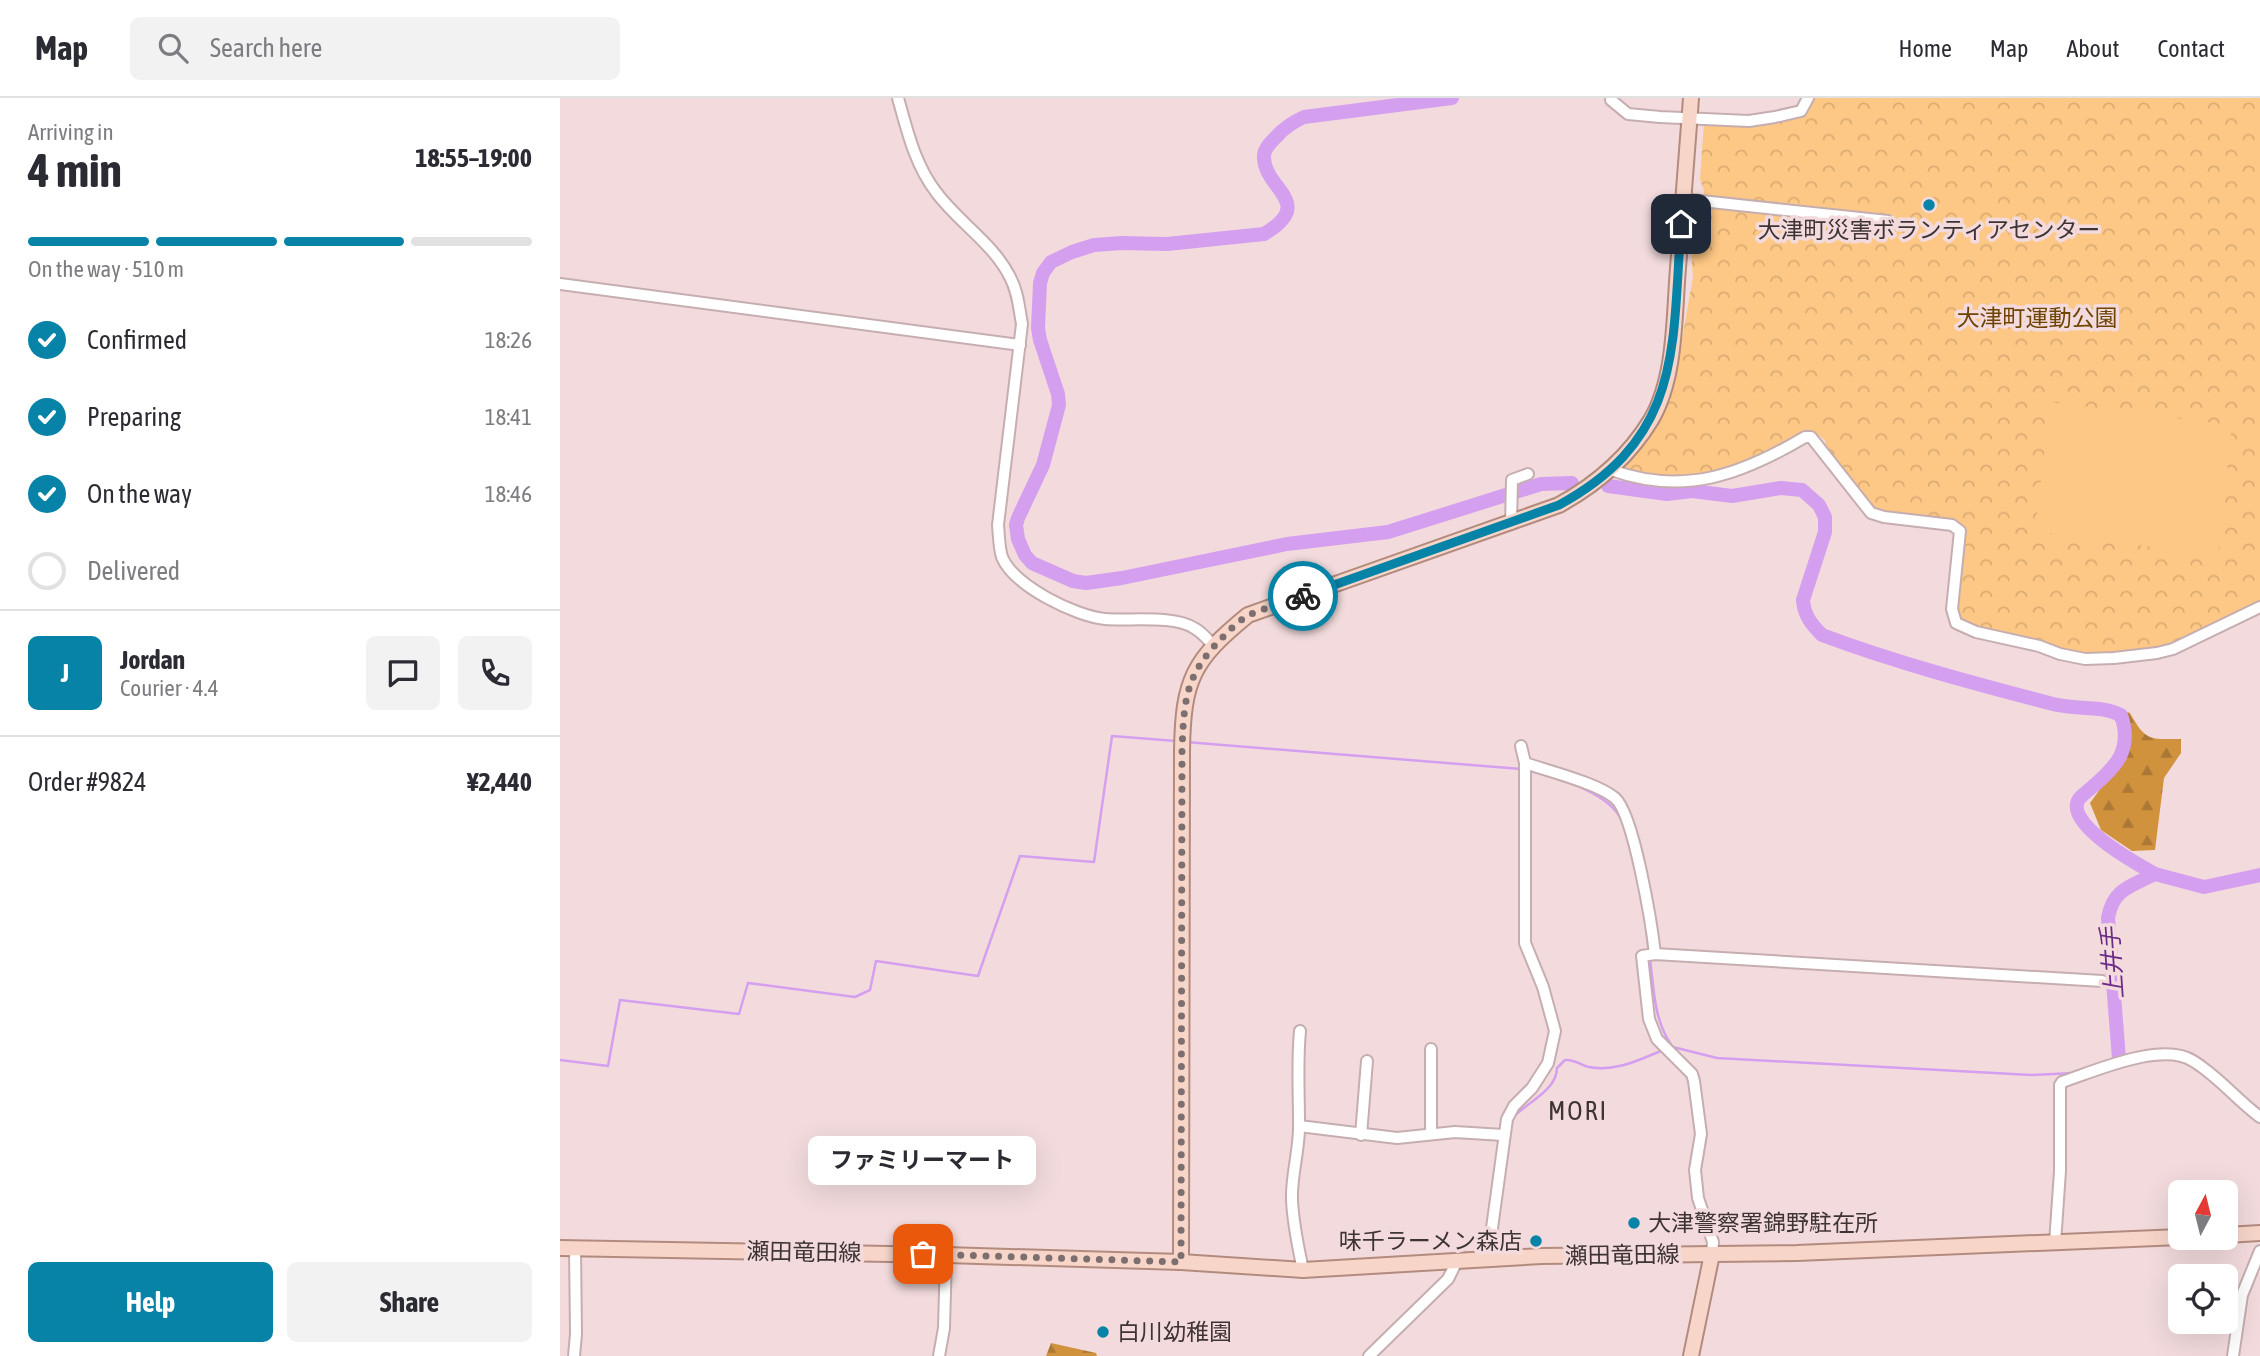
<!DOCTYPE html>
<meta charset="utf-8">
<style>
:root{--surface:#fff;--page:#f2f2f3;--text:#2b2b33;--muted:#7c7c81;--line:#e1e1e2;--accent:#0883a8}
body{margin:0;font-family:"Asap Condensed","Noto Sans JP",sans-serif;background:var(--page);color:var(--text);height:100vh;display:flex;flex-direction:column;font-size:26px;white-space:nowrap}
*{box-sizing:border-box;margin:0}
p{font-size:23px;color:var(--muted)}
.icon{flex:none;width:38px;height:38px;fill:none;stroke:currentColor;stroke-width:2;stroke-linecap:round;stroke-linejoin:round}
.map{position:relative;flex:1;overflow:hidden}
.panel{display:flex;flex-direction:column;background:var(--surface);width:560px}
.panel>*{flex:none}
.needle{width:46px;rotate:7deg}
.controls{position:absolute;left:1608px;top:1082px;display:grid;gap:14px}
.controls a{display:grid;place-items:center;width:70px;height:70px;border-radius:10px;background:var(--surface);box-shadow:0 7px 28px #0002;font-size:35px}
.pin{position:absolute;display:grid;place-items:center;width:60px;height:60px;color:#fff;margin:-30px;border-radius:14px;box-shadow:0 4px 10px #0006}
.courier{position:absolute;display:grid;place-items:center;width:70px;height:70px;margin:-35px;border:5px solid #0883a8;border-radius:50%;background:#fff;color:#222;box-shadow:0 2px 9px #0007}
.bubble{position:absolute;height:49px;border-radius:10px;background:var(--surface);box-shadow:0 7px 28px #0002;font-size:23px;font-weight:700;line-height:49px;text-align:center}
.headline em{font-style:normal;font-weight:700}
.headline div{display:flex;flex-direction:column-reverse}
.headline{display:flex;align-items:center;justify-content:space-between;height:119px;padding:0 28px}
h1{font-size:46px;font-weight:700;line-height:52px}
.bar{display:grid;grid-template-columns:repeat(4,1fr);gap:10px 7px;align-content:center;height:84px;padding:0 28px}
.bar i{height:9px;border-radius:5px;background:var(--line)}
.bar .active{background:var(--accent)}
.bar p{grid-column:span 4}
.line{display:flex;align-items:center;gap:18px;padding:0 28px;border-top:2px solid var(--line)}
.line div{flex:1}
.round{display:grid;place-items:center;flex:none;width:74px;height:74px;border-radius:10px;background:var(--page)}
ol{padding:0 28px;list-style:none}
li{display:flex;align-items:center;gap:21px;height:77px}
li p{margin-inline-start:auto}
li .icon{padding:7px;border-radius:50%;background:var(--accent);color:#fff;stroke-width:4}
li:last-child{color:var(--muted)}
li i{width:38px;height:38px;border:4px solid var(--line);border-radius:50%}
.cta{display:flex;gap:14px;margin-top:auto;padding:14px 28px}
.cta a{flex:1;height:80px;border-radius:10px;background:var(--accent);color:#fff;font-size:28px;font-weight:700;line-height:80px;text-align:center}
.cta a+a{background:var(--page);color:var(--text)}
header{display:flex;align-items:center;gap:42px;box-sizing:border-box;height:98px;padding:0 35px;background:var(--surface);border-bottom:2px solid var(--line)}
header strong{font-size:33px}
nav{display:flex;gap:38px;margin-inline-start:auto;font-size:24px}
.search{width:490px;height:63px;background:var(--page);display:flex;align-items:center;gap:18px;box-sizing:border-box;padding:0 24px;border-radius:10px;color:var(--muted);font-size:26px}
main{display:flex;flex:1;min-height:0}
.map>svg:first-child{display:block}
</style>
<header>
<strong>Map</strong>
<div class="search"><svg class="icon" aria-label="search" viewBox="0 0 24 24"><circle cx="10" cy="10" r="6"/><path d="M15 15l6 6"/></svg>Search here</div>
<nav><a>Home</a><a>Map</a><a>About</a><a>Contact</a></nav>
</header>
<main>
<section class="panel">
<div class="headline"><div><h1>4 min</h1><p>Arriving in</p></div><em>18:55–19:00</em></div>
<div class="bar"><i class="active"></i><i class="active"></i><i class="active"></i><i></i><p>On the way · 510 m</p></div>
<ol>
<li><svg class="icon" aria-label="check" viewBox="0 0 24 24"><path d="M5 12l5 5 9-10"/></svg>Confirmed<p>18:26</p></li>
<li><svg class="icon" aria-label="check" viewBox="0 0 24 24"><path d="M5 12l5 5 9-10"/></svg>Preparing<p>18:41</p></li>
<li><svg class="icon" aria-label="check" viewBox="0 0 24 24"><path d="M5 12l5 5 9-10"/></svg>On the way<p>18:46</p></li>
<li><i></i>Delivered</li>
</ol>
<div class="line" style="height:126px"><b class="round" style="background:var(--accent);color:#fff">J</b><div><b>Jordan</b><p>Courier · 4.4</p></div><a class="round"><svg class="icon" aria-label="chat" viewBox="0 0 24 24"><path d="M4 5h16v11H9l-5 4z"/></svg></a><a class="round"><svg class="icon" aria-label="phone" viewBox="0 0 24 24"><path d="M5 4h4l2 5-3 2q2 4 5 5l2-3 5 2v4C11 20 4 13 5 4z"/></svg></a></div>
<div class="line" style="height:91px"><div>Order #9824</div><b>¥2,440</b></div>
<div class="cta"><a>Help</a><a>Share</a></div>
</section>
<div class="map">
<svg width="1700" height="1258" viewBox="0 0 1700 1258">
<defs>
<pattern id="forest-firs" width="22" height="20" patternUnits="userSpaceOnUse" patternTransform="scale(1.75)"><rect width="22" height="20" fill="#d1923e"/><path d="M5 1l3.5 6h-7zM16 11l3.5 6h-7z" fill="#ab7835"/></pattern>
<pattern id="park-crowns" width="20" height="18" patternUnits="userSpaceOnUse" patternTransform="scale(1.75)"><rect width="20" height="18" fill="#fdc785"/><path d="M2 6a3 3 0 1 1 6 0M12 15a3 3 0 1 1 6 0" fill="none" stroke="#daac73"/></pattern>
</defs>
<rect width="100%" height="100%" fill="#f3dbdd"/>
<g fill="url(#forest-firs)">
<path d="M 1541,605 L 1570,615 C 1586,644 1590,641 1621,641 L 1621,655 L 1604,680 L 1595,752 L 1572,753 L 1541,732 L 1530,705 C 1545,684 1565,661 1560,633 C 1558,623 1547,613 1541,605 Z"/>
<polygon points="491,1245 536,1255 537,1258 486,1258"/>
</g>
<path fill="url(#park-crowns)" d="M 1252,0 L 1700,0 L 1700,502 C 1677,514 1653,529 1629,539 C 1548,573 1488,549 1409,529 L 1398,521 L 1396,515 L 1402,429 L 1318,413 C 1295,401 1281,371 1266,349 L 1265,342 L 1251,332 C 1211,356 1150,385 1101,380 C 1088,378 1076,374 1063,372 L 1088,342 L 1114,287 L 1133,179 L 1131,153 L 1133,119 L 1142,107 L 1144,93 L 1140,81 L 1144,25 C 1178,27 1209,28 1242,18 Z"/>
<polygon fill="#fdc785" points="1490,304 1672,327 1658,458 1475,433"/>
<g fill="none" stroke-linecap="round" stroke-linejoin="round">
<g stroke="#d59ff0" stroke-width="2.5">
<polyline points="626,644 961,671"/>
<path d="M 967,672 C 996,680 1049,693 1062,723 C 1072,747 1076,777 1082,803"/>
<polyline points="1086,830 1089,855"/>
<path d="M 1090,861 C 1094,892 1094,923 1112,948"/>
<polyline points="1113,949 1157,960 1471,977 1514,975"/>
<path d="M 1608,952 C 1623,951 1634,955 1646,965"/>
<polyline points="0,962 48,968 60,902 179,916 188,885 295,899 310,892 316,863 418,878 460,758 534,764 552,638 616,643"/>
<polyline points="1685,1000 1699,1011"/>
<path d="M 953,1019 C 967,1005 997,992 997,970 L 1005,962 C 1015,961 1022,968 1029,969 C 1056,974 1079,962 1103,952"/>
<polyline points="903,1156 906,1149 929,1132"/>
</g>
<g stroke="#d59ff0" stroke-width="14">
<path d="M 892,0 L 744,19 C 733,24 725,29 717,38 C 712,43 705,49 704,57 C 702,91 758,104 704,136 L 607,146 L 562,145 L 534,147 L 512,154 L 491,164 L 483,175 L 480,185 L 478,230 L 480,242 L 498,296 L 499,307 L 483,367 L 458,420 L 456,427 L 458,441 L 465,457 L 472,465 L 513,483 L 526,485 L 562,480 L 727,446 L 828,434 L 981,386 L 1012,385"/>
<path d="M 1048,388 L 1107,396 L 1132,393 L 1172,398 L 1221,390 L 1242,392 L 1259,407 L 1265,419 L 1265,434 L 1243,502 C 1244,517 1251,526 1262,537 C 1337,565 1416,586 1493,606 C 1516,612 1540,607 1561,617 C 1573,652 1556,669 1531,690 C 1526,695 1518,699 1517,706 C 1512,730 1577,766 1595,776"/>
<path d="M 1559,961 L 1548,820 C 1553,791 1571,788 1595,776 L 1644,789 L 1700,777"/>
</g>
<g stroke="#c6aeb0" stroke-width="14">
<g id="minor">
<path d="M 338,0 C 347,32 355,67 376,94 C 398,124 433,145 450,179 C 458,194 459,210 462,226 L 438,427 C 439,437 439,450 442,459 C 454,488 515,518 545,521 C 570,523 614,517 634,530 C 642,534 648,542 654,548"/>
<polyline points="1051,2 1068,16 1100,19 1189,23 1215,19 1241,13 1248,0"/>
<polyline points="1123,101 1328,123"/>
<polyline points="0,186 460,247"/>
<path d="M 1051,372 C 1124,398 1181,377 1245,339 L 1251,339 L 1311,415 L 1324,419 L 1392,427 L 1400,433 L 1392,511 L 1396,525 L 1416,534 L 1479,548 L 1500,556 L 1525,561 L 1554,560 L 1597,555 L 1613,551 L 1700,509"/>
<polyline points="951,426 952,382 968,376"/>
<path d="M 965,665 C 988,673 1037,685 1055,700 C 1074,716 1092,829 1095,856"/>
<path d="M 740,933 C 737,964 739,994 739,1025 C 740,1051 731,1076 732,1102 C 733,1125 738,1149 743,1172"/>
<polyline points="871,951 871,1035"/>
<polyline points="739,1028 837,1040 895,1034 943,1037"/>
<polyline points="801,1037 807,963"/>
<path d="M 1495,1145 L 1500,1073 L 1500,987 L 1502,984 C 1535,973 1602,943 1633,963 C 1658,978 1677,1002 1700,1019"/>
<polyline points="1152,1156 1153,1144 1138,1100 1135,1072 1141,1036 1134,983 1132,976 1097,941 1089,921 1082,858 1095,856 1542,883"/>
<polyline points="935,1160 932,1130 947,1021 954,1008 972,990 988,965 995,933 983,889 965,845 965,665 961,648"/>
<polyline points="14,1258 16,1236 15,1150"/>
<polyline points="379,1258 384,1230 386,1157"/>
<polyline points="809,1258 888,1181 896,1165"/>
<polyline points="1673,1258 1682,1197 1700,1153"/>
</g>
</g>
<g stroke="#b38b7e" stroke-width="18">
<g id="major">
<polyline points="1666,1137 1700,1135"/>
<polyline points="0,1150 386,1157 621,1164 743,1172 981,1158 1237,1155 1620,1139"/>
<path d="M 621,1164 L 622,653 C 623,581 633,562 688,517 L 999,407 C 1037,386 1068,360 1091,322 C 1116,280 1114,218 1118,170 C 1122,114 1127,57 1131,0"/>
<polyline points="1131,1258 1152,1156"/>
</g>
</g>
<use href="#minor" stroke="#fff" stroke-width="10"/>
<use href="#major" stroke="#f7d6c9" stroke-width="14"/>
</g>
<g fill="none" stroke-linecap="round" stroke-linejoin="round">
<path stroke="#7d6e70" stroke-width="7" stroke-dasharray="0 12.6" d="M 363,1156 L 621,1164 L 622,653 C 624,602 625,577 662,540 C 670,531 681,521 691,516 C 708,509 726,504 743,498"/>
<path stroke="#0883a8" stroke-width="9" d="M 743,498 L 999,407 C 1123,339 1112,251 1121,126"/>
</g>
<g fill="#0883a8" stroke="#f3dbdd" stroke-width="2.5">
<circle cx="1369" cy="107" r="7"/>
<circle cx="1074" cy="1125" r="7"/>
<circle cx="976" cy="1143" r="7"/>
<circle cx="543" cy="1234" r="7"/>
</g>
<g text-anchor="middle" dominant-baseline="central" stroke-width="7" stroke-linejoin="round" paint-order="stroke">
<g font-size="23" fill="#3e3435" stroke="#f3dbdd" text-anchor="start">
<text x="1369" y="132" text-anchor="middle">大津町災害ボランティアセンター</text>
<text x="1088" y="1125">大津警察署錦野駐在所</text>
<text x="962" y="1143" text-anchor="end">味千ラーメン森店</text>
<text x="557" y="1234">白川幼稚園</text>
</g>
<g font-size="23" fill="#6e4400" stroke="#f3dbdd">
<text x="1477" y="220">大津町運動公園</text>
</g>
<g font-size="23" fill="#3e3435" stroke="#f3dbdd">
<text transform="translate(244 1154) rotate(1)">瀬田竜田線</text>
<text transform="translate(1062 1157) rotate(-1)">瀬田竜田線</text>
</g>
<g font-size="24" font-style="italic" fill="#6c2b88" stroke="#f3dbdd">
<text transform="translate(1552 865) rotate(-94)">上井手</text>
</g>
<g font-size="26" letter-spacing="2" fill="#3e3435" stroke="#f3dbdd">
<text x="1018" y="1013">MORI</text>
</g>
</g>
</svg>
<div class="controls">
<a><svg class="needle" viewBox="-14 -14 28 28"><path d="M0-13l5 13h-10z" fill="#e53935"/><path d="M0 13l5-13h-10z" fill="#7c7c81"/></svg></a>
<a><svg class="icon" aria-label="locate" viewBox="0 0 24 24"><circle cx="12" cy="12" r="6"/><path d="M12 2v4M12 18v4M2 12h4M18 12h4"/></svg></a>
</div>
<div class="pin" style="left:363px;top:1156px;background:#ea580c"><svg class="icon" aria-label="bag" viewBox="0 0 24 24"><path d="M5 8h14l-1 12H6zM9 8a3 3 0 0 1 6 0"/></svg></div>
<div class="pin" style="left:1121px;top:126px;background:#1f2937"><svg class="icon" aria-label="home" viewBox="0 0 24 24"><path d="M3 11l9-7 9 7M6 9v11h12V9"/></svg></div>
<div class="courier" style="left:743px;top:498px"><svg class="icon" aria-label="bike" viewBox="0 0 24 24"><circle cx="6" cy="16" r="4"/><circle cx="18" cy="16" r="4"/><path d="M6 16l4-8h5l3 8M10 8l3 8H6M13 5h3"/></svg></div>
<div class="bubble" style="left:248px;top:1038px;width:228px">ファミリーマート</div>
</div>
</main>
